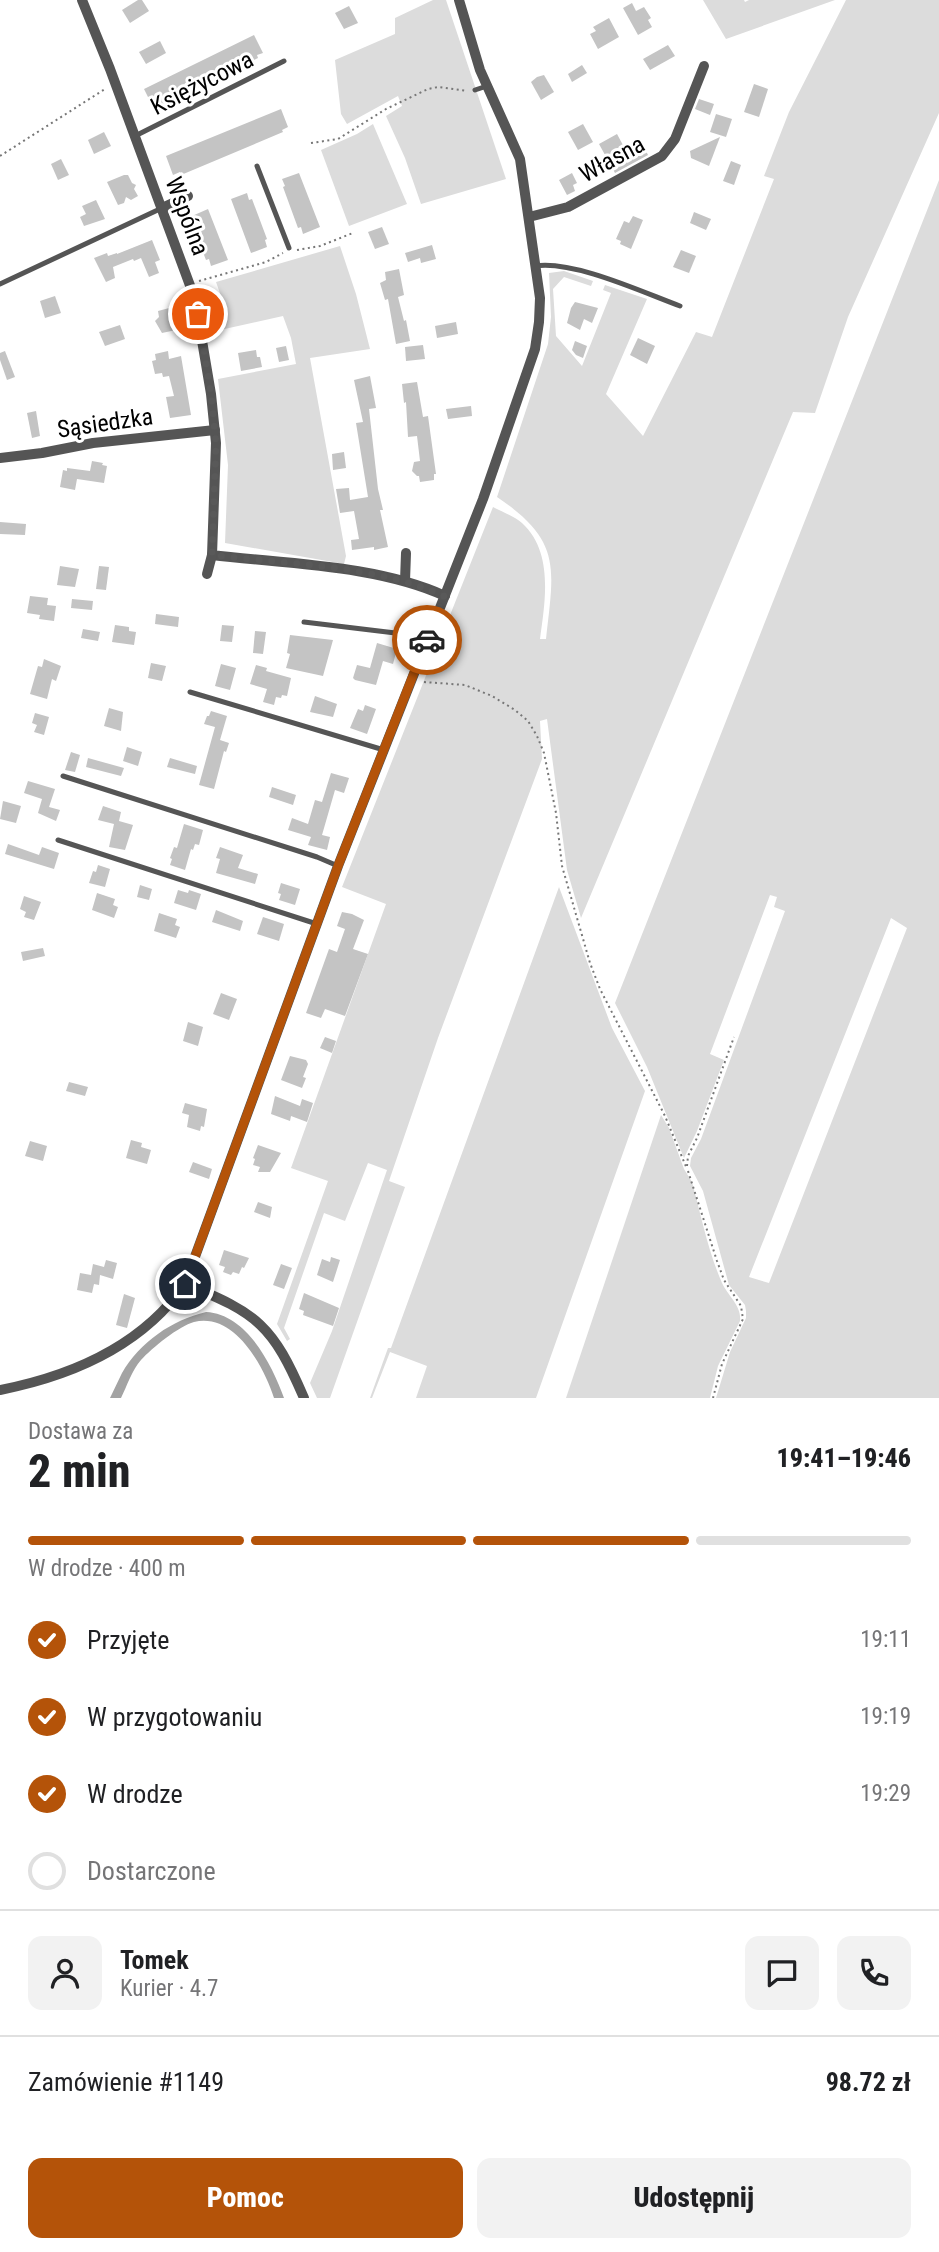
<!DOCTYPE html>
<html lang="pl">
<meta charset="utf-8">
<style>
:root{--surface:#fff;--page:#f2f2f2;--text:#202124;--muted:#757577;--line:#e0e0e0;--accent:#b45309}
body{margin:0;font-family:"Roboto Condensed",sans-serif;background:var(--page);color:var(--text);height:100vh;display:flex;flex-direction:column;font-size:26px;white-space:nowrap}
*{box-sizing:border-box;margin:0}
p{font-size:23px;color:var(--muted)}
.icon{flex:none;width:38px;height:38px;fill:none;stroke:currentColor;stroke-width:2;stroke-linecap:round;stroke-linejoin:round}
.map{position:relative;height:1398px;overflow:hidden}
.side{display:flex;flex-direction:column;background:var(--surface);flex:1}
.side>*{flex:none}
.pin{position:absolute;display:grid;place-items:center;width:60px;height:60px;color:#fff;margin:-30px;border:4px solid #fff;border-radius:50%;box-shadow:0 2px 7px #0007}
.courier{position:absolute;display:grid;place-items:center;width:70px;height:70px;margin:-35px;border:5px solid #b45309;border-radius:50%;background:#fff;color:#222;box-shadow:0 2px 9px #0007}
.overview em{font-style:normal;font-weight:800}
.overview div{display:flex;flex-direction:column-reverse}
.overview{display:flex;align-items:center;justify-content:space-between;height:119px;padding:0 28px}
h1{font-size:46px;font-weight:800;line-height:52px}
.bar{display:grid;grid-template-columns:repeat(4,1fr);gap:10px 7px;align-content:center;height:84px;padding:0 28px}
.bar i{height:9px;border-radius:5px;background:var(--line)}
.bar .on{background:var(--accent)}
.bar p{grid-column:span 4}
.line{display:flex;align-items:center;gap:18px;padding:0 28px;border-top:2px solid var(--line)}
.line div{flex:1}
.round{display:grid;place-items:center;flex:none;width:74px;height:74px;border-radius:14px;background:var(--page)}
ol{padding:0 28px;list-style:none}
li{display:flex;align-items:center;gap:21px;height:77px}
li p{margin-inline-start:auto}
li .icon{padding:7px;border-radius:50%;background:var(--accent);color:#fff;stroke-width:4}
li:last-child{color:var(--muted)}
li i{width:38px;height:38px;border:4px solid var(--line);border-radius:50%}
.primary-button{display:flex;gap:14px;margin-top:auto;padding:14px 28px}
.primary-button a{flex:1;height:80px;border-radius:14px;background:var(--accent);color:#fff;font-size:28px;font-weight:800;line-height:80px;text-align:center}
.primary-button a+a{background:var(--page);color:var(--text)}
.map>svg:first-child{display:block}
</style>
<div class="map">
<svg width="939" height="1398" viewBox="0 0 939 1398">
<rect width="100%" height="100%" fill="#fff"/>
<g fill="#dcdcdc" fill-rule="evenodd">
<polygon points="433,0 446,0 506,179 421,204 405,158 386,116 402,106 398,96 347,124 341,114 335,60 395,34 395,18"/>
<polygon points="703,0 744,0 745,2 749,0 835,0 726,39"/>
<path d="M 846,0 L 939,0 L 939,113 L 848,317 L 815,413 L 793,412 L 581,918 L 567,870 L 547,719 L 540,721 L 542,759 L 438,1038 L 389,1181 L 405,1187 L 330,1398 L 317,1398 L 310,1383 L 332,1331 L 387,1170 L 368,1163 L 345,1221 L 324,1213 L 284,1328 L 290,1339 L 287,1341 L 277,1324 L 328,1181 L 291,1168 L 386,904 L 342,887 L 493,507 C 502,512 514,516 522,523 C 554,552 545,602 540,639 L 546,639 C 554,567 562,541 497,497 L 548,344 L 551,317 L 549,273 L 564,271 L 593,281 L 591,286 L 564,277 L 553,289 L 556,336 L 582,366 L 611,293 L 603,290 L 605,285 L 647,299 L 606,394 L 643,436 L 696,332 L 712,337 L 774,179 L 764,176 L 789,112 Z"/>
<polygon points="373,124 407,204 349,226 321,150 357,134"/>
<path d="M 939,180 L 939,1398 L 716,1398 L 730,1352 L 746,1318 L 746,1311 L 745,1305 L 729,1285 L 703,1191 L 690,1166 L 691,1158 L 701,1139 L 785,911 L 774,907 L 777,897 L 770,895 L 710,1054 L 724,1060 L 697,1131 L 684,1158 L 647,1067 L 615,1003 ZM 891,918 L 907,928 L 769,1283 L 749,1277 Z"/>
<polygon points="340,246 356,294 370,349 310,358 346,556 344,564 225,543 228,465 218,379 296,364 291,338 283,316 211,332 205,303 222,299 216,282"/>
<polygon points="559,887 612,1028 645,1091 536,1398 416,1398 427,1366 390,1352 372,1398 370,1398 388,1348 391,1348"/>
<path d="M 661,1115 L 669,1128 L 684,1169 L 692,1182 C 701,1215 708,1251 722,1283 C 728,1296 742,1306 740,1321 L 718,1366 L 710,1398 L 566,1398 Z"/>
</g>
<path fill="#a3a3a3" d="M 206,1312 C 247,1314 272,1365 284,1398 L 274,1398 C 264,1367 235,1312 194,1322 C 179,1326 152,1348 141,1360 C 132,1370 127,1386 121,1398 L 110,1398 C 114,1390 118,1381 122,1373 C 140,1342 172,1320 206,1312 Z"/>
<g fill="#c4c4c4">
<polygon points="138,0 142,0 149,11 130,23 122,10"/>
<polygon points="632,3 636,11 644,7 651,18 648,20 652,27 638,35 623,8"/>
<polygon points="349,6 358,23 344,29 335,13"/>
<polygon points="609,18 619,37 598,49 590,34 596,31 593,27"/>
<polygon points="254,35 263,53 257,55 258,58 160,106 159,104 153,107 144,89"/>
<polygon points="160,41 166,53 146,64 139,52"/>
<polygon points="668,45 675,56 650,70 643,59"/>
<polygon points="582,65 587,73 572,82 568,74"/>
<polygon points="544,75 554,92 541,100 531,82 537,77"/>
<polygon points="754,84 768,89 759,117 744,112"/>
<polygon points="699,99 714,104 710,115 695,109"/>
<polygon points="281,109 288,127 282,130 283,132 181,175 180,172 173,175 166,156"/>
<polygon points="716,114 732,119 726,137 710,132"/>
<polygon points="583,124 593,142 578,150 568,132"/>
<polygon points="104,132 111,146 94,154 88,140"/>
<polygon points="617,134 624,147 640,139 648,155 615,173 599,144"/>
<polygon points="720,137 709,166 691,158 690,151"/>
<polygon points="61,159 69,175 58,180 51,164"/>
<polygon points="731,161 741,165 734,185 723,181"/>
<polygon points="299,173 320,227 303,234 301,227 298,228 283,187 285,186 282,179"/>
<polygon points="572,173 577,183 573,185 575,191 567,195 559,180"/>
<polygon points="124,175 128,175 132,183 136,185 134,189 138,196 131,200 126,197 124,203 118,205 107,182"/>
<polygon points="247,193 249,200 252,199 267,239 265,240 267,247 251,253 231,199"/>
<polygon points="96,200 105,219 84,226 80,217 86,214 82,206"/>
<polygon points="208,209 228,260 211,266 209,259 206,260 192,224 194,223 192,216"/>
<polygon points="694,212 711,219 706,230 690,223"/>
<polygon points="633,216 643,220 631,249 620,244 621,241 616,239 624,221 629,223"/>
<polygon points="382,227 389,244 375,249 368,232"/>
<polygon points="152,240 160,260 155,262 159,273 149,277 141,258 134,261 133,259 113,267 115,278 106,282 94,258 107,253 108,256 117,253 117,254"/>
<polygon points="432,245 436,259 421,263 420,258 408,262 405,253"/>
<polygon points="681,250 696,256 689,273 673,267"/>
<polygon points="399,269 404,295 398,297 404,321 406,320 410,341 396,344 388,299 385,300 380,283 386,280 385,272"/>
<polygon points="55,296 61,313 45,318 40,301"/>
<polygon points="575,302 598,308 592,323 584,319 580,330 567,323 571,308"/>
<polygon points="173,307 178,323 175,324 176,330 162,333 155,321 159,317 158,311"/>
<polygon points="456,322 458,334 437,338 435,326"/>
<polygon points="120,325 125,339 105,346 99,332"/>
<polygon points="638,338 655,346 647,364 630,355"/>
<polygon points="575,341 587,346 583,358 576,355 572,350"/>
<polygon points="423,345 425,359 406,361 405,347"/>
<polygon points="286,346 289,360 279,362 276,348"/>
<polygon points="256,350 257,357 260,357 262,367 241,371 238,353"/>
<polygon points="5,351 15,377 7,380 0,360 0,353"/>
<polygon points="168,351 169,359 181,356 191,415 170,418 166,397 174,396 169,376 163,377 162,373 155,374 152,361 156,360 155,354"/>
<polygon points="370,376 376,408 369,409 378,489 383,510 380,510 388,547 374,550 374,547 352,550 351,540 359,539 354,511 340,513 336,489 349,488 350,500 368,497 356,423 363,422 354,380"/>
<polygon points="417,382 423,417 428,416 436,474 434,474 434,480 420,482 419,476 417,476 412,471 414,462 420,461 417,436 408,437 406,402 404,403 402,384"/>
<polygon points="471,406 472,416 448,419 446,409"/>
<polygon points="36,411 40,436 32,438 27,413"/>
<polygon points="344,452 346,468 333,470 332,454"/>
<polygon points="92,461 103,463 102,465 107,466 104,483 77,479 75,490 60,487 63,470 67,471 67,468 90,471"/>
<polygon points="0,522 26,524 25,535 0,534"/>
<polygon points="60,566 79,569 75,587 57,585"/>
<polygon points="99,566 109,567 106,590 96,589"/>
<polygon points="30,596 48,598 47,605 56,606 54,621 39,619 40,615 27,613"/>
<polygon points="72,599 93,601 92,610 71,608"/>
<polygon points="156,614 179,617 178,627 155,624"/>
<polygon points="115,625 129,627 129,631 136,632 134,645 112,642"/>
<polygon points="222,625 234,626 232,642 220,641"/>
<polygon points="83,629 100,632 98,641 81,638"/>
<polygon points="255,631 266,632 263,654 253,653"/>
<polygon points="290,635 333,640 323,676 286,668 290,654 287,653"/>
<polygon points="377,643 397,649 393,664 383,661 376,685 355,680 353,678 357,665 370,668"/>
<polygon points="44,659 61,666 56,681 52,679 47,699 30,694 38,666 42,667"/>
<polygon points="151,663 166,666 162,681 148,678"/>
<polygon points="221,664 236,668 230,690 215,686"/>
<polygon points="256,665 267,668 266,671 291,678 287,696 282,695 281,698 276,697 274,705 263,702 267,689 250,684"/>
<polygon points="315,696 337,704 333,717 310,712"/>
<polygon points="365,705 376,709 367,734 350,728 358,709 363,711"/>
<polygon points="109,708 123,712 121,731 104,726"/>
<polygon points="211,711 227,716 220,740 229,743 226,752 224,751 214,789 199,785 215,727 204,724 207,716 209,716"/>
<polygon points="35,713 49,717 44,735 34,732 37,725 32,723"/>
<polygon points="127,747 142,752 138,766 123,761"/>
<polygon points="71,752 80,755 75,772 65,770"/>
<polygon points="88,758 124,768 121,776 86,767"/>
<polygon points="170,758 197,766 195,774 167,767"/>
<polygon points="331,773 349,778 344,793 335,790 322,835 330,837 327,850 308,845 311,837 288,830 292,818 308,824 315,800 322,802"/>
<polygon points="28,781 55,789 49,807 60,810 56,821 38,813 42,799 24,793"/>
<polygon points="272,787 296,795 293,805 269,797"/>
<polygon points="3,801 21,806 16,823 0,819"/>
<polygon points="103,806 121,812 119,821 133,825 125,850 109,847 114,824 98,820"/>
<polygon points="184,824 203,830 199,845 195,844 193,850 191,849 185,870 170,865 172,859 170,858 174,847 177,848"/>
<polygon points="8,844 39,855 42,847 59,853 54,869 5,854"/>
<polygon points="220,847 243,855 238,868 258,874 255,884 216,873 220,859 216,858"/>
<polygon points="98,865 110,869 105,887 89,883 93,871 96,872"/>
<polygon points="281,883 300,889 295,905 279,900 281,894 278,893"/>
<polygon points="140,885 152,889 149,900 137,897"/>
<polygon points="178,890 188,893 189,890 201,894 196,910 174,903"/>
<polygon points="97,893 115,899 113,905 118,907 114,918 92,910"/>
<polygon points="24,896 41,902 34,920 24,917 26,912 20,909"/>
<polygon points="216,910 243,921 240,931 212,922"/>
<polygon points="342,912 352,914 364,920 353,949 368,954 345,1016 325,1009 321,1018 306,1013 329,949 337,952 345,929 337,926"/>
<polygon points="159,913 177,919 175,925 180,927 176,938 154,931"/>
<polygon points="263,917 284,924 279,941 257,934"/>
<polygon points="43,948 45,956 23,961 21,952"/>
<polygon points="221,993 237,999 229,1020 213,1014"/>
<polygon points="188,1022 203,1027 198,1046 183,1041"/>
<polygon points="325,1037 336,1041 332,1053 320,1048"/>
<polygon points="290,1056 306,1060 308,1064 303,1077 306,1078 302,1088 281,1080"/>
<polygon points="69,1082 88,1087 85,1096 66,1091"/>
<polygon points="275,1096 300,1106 302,1099 313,1103 307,1122 291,1116 290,1121 271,1114"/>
<polygon points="185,1103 207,1109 204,1127 201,1126 200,1131 187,1127 189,1115 182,1113"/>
<polygon points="131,1140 142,1143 141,1147 151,1150 147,1164 126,1158"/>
<polygon points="30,1141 47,1146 43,1161 25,1156"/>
<polygon points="258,1145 281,1153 270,1172 258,1172 260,1167 253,1165 255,1159 253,1158"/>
<polygon points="193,1162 212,1169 209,1179 189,1172"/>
<polygon points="258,1202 272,1207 270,1218 254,1212"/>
<polygon points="224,1250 249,1258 244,1268 242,1267 239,1274 233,1272 231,1275 223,1272 225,1267 219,1265"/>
<polygon points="331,1257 340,1260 333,1282 317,1275 322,1259 330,1262"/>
<polygon points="106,1260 117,1263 113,1279 100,1275 99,1285 94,1284 92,1293 77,1290 80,1273 91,1275 93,1264 104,1267"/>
<polygon points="281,1264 292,1268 284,1289 273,1285"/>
<polygon points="304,1293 339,1308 333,1326 303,1315 304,1311 299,1309"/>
<polygon points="124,1294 135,1298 127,1328 116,1325"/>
</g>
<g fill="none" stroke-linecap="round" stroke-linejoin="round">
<g stroke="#777" stroke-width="2" stroke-dasharray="2 3.5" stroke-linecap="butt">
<polyline points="311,143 338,139 386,109 428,89 438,87 467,91"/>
<polyline points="0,156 105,89"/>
<polyline points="297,250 320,246 353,233"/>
<polyline points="199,281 266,262 283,253"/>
<polyline points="424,682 465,685 492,696 515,710 528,721 537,736 544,753 556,813 562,866 590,963 600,989 665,1116 687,1169"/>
<polyline points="687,1166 688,1156 697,1138 734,1037"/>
<polyline points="688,1171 717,1261 724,1280 741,1306 743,1319 722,1364 713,1398"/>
</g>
<g stroke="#555" stroke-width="5">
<polyline points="475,90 487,86"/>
<polyline points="135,136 284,61"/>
<polyline points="257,166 289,248"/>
<path d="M 535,266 C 573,260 642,292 680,306"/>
<polyline points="0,284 162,208"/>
<polyline points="304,622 412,635 427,640"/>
<polyline points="190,692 384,750"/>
<polyline points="63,776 317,857 338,866"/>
<polyline points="58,840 317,924"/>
</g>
<g stroke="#555" stroke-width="10">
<path d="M 82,0 L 110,69 L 195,299 L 211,394 L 216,443 L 212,555 C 287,564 377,565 445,596"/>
<polyline points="162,208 188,196"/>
<polyline points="529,217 568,207 662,156 675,139 704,66"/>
<polyline points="0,458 42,453 93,443 215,430"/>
<polyline points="207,574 212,555"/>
<polyline points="405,581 406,553"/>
<path d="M 185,1284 C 258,1313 273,1326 304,1398"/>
<path d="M 0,1390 C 71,1376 142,1346 185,1284 L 338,866 L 483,499 L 535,349 L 539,322 L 540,298 L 520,159 L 480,70 L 459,0"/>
</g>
</g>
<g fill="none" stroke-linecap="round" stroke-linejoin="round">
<path stroke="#595959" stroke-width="7" stroke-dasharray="0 12.6" d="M 198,314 L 211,394 L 216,443 L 212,555 C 287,564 375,565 444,596 L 427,640"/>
<polyline stroke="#b45309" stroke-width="9" points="185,1284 338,866 427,640"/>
</g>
<g text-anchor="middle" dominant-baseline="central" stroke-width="6" stroke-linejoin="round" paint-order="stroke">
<g font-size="24" fill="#000" stroke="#fff">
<text transform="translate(202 83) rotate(-27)">Księżycowa</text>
<text transform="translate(612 159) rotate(-29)">Własna</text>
<text transform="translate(187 216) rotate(69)">Wspólna</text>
<text transform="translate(105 423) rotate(-8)">Sąsiedzka</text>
</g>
</g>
</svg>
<div class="pin" style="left:198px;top:314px;background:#ea580c"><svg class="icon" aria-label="bag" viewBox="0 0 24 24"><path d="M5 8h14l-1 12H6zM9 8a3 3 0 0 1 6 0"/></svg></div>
<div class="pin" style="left:185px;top:1284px;background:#1f2937"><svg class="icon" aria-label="home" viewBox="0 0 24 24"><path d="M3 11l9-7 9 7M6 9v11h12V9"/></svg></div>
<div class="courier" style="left:427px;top:640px"><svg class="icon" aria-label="car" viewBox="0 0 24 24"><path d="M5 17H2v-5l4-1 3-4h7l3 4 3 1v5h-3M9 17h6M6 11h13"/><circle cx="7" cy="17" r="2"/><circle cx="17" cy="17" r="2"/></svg></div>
</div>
<section class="side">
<div class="overview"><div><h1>2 min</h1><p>Dostawa za</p></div><em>19:41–19:46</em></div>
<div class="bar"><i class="on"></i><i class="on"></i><i class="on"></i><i></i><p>W drodze · 400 m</p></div>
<ol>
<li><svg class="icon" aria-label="check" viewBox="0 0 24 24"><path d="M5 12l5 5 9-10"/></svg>Przyjęte<p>19:11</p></li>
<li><svg class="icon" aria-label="check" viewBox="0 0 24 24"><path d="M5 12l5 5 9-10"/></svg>W przygotowaniu<p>19:19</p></li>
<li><svg class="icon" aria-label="check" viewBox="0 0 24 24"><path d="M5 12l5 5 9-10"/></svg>W drodze<p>19:29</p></li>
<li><i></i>Dostarczone</li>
</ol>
<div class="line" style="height:126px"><a class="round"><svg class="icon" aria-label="person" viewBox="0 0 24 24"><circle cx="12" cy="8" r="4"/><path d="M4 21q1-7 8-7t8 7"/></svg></a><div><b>Tomek</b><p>Kurier · 4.7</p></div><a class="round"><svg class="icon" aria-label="chat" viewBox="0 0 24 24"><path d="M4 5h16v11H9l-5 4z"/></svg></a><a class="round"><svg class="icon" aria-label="phone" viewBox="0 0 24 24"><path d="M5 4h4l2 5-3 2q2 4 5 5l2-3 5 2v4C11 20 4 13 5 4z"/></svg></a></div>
<div class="line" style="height:91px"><div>Zamówienie #1149</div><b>98.72 zł</b></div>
<div class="primary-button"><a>Pomoc</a><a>Udostępnij</a></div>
</section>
